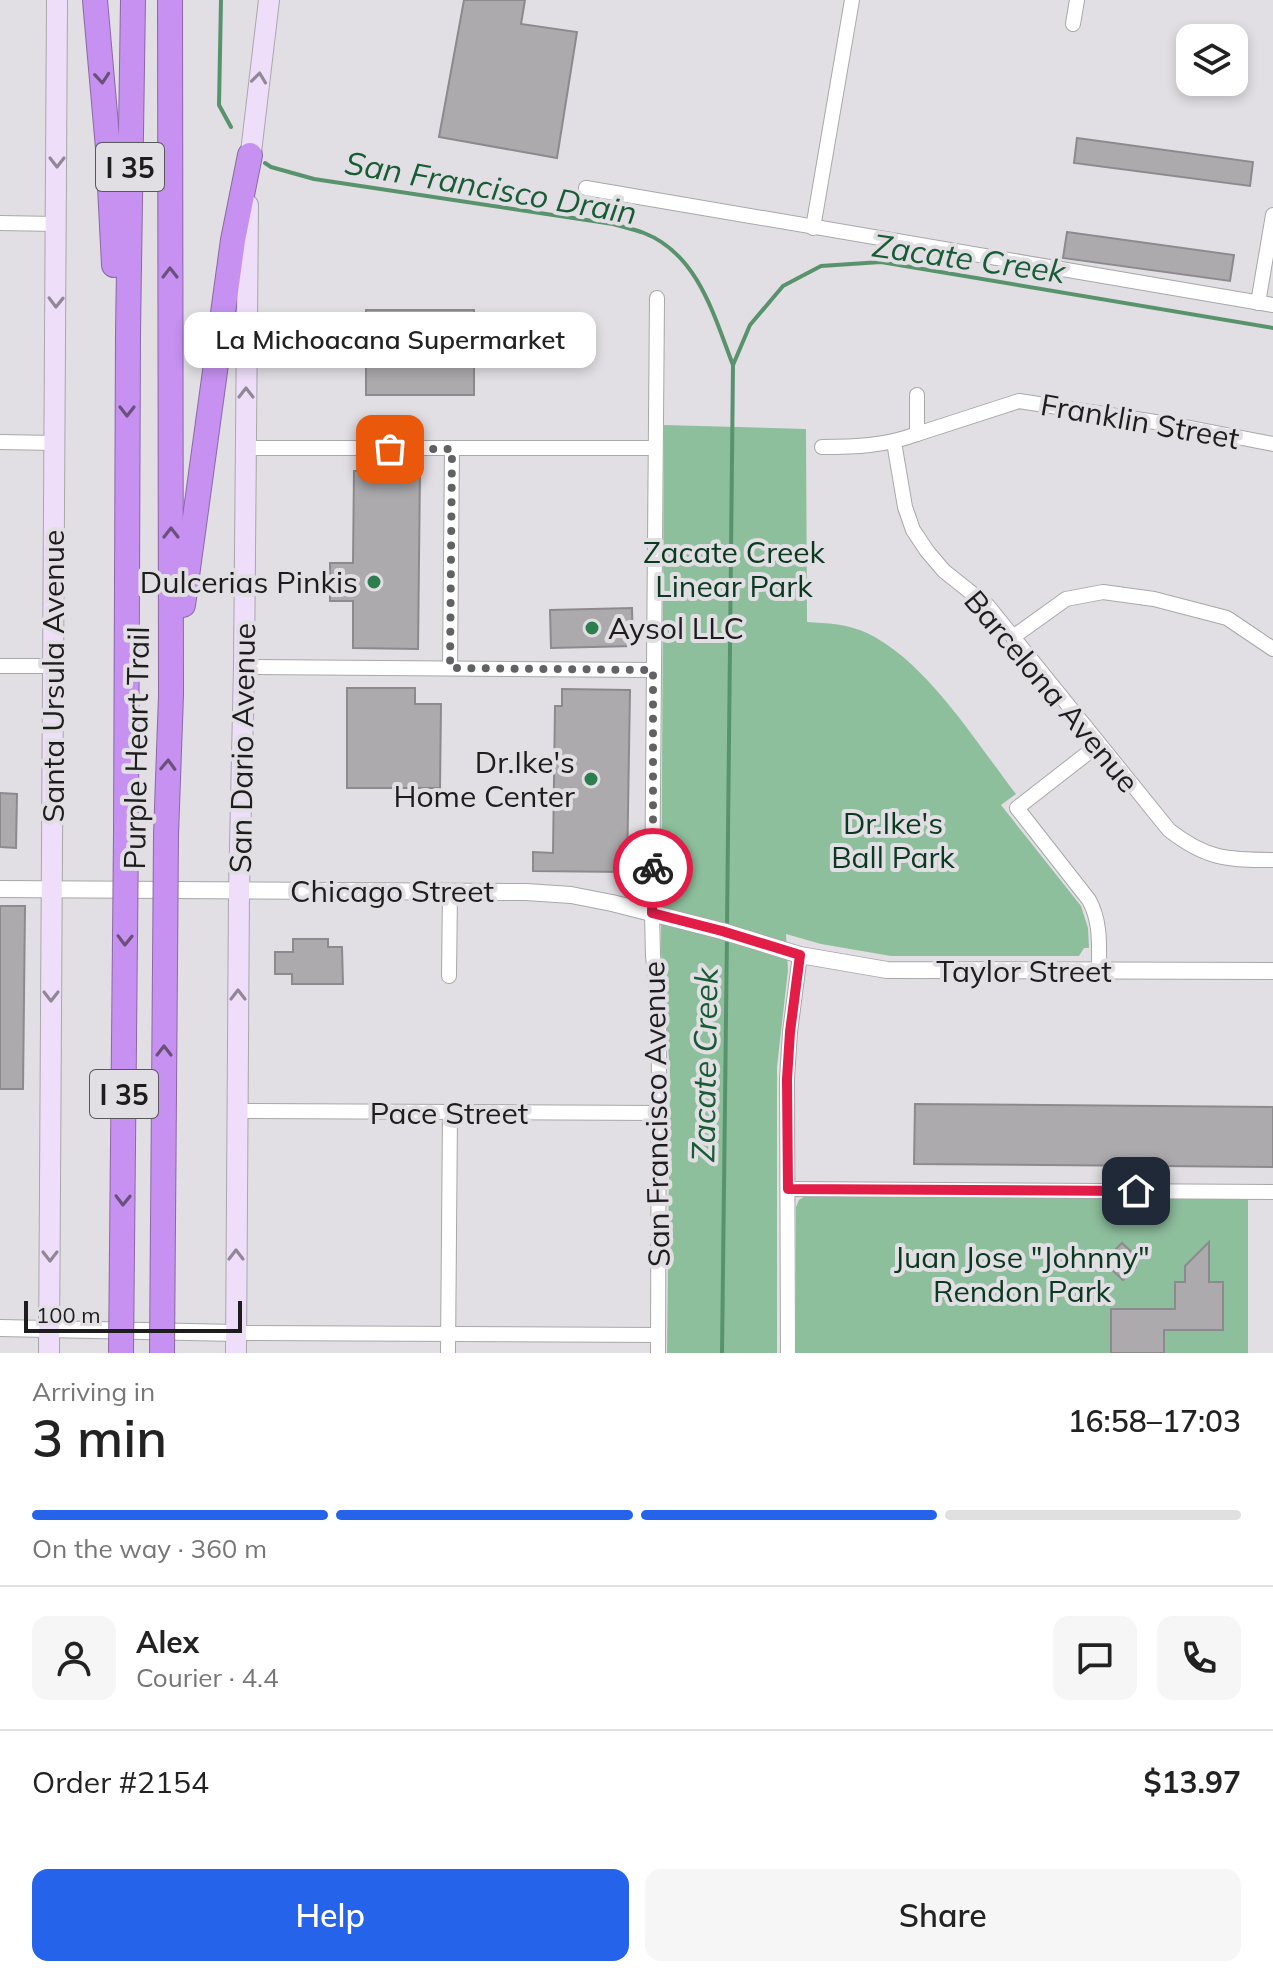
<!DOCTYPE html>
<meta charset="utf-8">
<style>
:root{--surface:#fff;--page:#f6f6f6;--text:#222;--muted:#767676;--line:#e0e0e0;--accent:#2563eb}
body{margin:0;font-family:Mulish,sans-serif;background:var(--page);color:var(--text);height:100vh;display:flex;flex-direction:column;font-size:30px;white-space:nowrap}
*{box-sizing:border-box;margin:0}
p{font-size:26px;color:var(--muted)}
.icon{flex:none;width:44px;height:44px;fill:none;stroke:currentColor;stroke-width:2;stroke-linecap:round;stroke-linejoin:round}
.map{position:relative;height:1353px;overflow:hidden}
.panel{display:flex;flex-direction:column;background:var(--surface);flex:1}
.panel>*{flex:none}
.controls{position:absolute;left:1176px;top:24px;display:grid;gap:16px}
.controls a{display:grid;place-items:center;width:72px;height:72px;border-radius:16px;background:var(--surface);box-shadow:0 4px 12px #0003;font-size:40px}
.scale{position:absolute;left:24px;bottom:20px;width:218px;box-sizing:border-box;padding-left:8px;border:4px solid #1e1d1e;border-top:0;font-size:22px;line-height:28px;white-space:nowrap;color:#1e1d1e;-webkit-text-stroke:6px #e1dfe3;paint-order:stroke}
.pin{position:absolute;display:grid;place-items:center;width:68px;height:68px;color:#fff;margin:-34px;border-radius:16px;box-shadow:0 4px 12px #0006}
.courier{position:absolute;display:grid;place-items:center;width:80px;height:80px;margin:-40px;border:6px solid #e11d48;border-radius:50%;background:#fff;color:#222;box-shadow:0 2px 10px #0007}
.bubble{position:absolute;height:56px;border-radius:16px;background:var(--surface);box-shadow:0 4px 12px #0003;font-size:26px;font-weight:600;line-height:56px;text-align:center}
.head em{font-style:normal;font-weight:600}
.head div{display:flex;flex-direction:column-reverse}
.head{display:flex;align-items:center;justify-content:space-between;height:136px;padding:0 32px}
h1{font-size:52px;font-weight:600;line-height:60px}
.bar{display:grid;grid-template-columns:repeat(4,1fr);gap:12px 8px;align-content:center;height:96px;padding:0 32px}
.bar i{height:10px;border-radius:6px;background:var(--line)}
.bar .on{background:var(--accent)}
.bar p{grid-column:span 4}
.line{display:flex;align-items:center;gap:20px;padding:0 32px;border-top:2px solid var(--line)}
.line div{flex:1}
.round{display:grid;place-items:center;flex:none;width:84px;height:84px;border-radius:16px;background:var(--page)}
.action{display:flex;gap:16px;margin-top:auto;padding:16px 32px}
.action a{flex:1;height:92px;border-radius:16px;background:var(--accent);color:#fff;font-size:32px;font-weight:600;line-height:92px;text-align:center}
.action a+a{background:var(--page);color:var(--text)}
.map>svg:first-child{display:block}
</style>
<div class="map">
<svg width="1273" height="1353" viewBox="0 0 1273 1353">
<rect width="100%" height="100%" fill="#e1dfe3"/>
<g fill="#8ebf9d">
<path d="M 664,425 L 806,429 L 807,622 C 827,623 848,624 867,633 C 927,662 975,741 1016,794 L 1001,805 L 1081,906 L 1088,928 L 1089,948 L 1084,948 L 1079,956 L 891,956 L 821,944 L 786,934 L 788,970 L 777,1067 L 777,1353 L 667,1353 L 670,1073 L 661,952 Z"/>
<polygon points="805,1196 1248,1196 1248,1353 796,1353 796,1207 799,1200"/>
</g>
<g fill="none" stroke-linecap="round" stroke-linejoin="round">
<g stroke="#59936d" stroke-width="4">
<polyline points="221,0 219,105 231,127"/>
<path d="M 265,163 L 271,167 L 314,179 L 613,224 C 623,227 634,229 644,233 C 698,254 714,316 733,365"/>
<polyline points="727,927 733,365 750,325 783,286 821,266 881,262 1273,328"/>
<polyline points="722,1353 727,935"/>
</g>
</g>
<g fill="#acaaad" stroke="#8c8a8d" stroke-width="2">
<polygon points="464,0 525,0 521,24 577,32 557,158 439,137"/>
<polygon points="1077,138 1253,162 1250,186 1074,163"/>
<polygon points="1067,232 1234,255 1230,281 1063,258"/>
<rect x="366" y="310" width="108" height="85"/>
<polygon points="354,471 420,471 418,649 353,648 353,601 330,601 330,563 353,563"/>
<polygon points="632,608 633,646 551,648 550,610"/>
<polygon points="347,688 415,688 415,704 441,704 440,788 347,788"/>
<polygon points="562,689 630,690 627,872 533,871 533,852 553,853 555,706 562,706"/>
<polygon points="0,793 17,794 16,848 0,847"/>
<polygon points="0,906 25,906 23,1089 0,1089"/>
<polygon points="293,939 328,939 328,947 342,947 343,984 292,984 292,974 275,974 275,952 293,952"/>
<polygon points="915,1104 1273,1107 1273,1167 914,1164"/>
<polygon points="1209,1242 1209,1282 1223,1282 1223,1330 1164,1330 1164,1353 1111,1353 1111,1309 1175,1309 1175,1282 1185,1282 1185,1266"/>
<polygon points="1122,1243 1136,1256 1136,1267 1123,1280 1109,1267 1109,1256"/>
</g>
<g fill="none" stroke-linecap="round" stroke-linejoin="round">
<g stroke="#a8a7aa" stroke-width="16">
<g id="minor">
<polyline points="1073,24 1077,0"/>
<polyline points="586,188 1273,305"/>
<polyline points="0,223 57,224"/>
<polyline points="813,228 852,0"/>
<polyline points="657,298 652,913 653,956 659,1013 658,1353"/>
<polyline points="1258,303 1273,215"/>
<polyline points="917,395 917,434 1019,401 1175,425 1273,444"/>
<polyline points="0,442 55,443"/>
<path d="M 894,442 L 905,507 L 913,530 L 927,551 L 944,571 L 988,606 L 1169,830 C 1206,859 1227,860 1273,860"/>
<path d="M 822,447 C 855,447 885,446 917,434"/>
<polyline points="246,448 655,448"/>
<polyline points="1013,637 1066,599 1103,592 1154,599 1227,618 1273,649"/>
<polyline points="0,666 53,666"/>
<polyline points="244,667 653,670"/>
<polyline points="450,668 452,449"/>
<path d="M 1098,745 L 1017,808 L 1089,900 C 1101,922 1099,945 1099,970"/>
<polyline points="449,976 450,892"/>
<polyline points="237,1111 660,1113"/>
<polyline points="788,1189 1273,1192"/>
<polyline points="236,1333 658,1335"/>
<polyline points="448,1353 450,1113"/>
<polyline points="788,1353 787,1079 790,1032 800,955"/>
</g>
</g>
<g stroke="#a8a7aa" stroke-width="18">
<g id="tertiary">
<polyline points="0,889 526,892 571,895 612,903 722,931 800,955 887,970 1273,971"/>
<polyline points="0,1328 236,1333"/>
</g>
</g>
<g stroke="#a8a7aa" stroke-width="22">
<g id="secondary">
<polyline points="249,169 269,0"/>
<polyline points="49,1353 57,0"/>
<polyline points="236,1353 239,891 244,667 248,205"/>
</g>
</g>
<g stroke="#8b68a6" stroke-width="26">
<g id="motorway">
<polyline points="95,0 108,148 114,265"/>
<polyline points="183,605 233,240 250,155"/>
<polyline points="126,834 128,333 133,0"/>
<polyline points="166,835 171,695 170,0"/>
</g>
</g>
<use href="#minor" stroke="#fff" stroke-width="14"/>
<use href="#tertiary" stroke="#fff" stroke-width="16"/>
<use href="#secondary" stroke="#eedefa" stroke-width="20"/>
<use href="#motorway" stroke="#c691f0" stroke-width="24"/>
<g stroke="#8b68a6" stroke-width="26" stroke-linecap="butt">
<g id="motorway-bridge">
<polyline points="121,1353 126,834"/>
<polyline points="162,1353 166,835"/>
</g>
</g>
<use href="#motorway-bridge" stroke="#c691f0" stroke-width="24"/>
</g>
<defs><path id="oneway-chevron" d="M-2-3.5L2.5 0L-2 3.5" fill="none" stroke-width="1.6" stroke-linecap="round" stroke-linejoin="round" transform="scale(2)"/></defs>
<g stroke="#6a517c">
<use href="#oneway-chevron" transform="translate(102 78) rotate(85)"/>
<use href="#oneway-chevron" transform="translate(170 273) rotate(-90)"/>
<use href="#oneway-chevron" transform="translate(127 411) rotate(90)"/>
<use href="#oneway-chevron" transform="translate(171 533) rotate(-90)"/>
<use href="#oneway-chevron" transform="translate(168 765) rotate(-88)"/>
<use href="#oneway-chevron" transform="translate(125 940) rotate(91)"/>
<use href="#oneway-chevron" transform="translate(164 1051) rotate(-90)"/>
<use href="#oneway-chevron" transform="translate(123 1200) rotate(91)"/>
</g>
<g stroke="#908797">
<use href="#oneway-chevron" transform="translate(259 78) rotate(-83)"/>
<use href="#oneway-chevron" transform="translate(57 162) rotate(90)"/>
<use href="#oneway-chevron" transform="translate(56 302) rotate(91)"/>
<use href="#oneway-chevron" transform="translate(246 393) rotate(-90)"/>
<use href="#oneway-chevron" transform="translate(238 995) rotate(-90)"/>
<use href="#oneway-chevron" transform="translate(51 996) rotate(90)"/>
<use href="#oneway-chevron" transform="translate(236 1255) rotate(-90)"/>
<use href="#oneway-chevron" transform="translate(50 1256) rotate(90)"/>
</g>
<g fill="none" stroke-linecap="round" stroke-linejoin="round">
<polyline stroke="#626163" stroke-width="8" stroke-dasharray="0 14.4" points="390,449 452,449 450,668 653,670 653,868"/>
<polyline stroke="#e11d48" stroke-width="10" points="653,868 652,913 722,931 800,955 790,1032 787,1079 788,1189 1136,1191"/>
</g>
<g fill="#2d7e4f" stroke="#e1dfe3" stroke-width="3">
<circle cx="374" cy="582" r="8"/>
<circle cx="592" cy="628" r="8"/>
<circle cx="591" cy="779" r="8"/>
</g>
<g text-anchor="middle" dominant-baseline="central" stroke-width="8" stroke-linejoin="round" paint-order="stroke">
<g fill="#e1dfe3" stroke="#585759" stroke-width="2">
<rect x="96" y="143" width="68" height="48" rx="6"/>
<rect x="90" y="1070" width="68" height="48" rx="6"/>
</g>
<g font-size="28" font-weight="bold" fill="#1e1d1e">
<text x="130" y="167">I 35</text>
<text x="124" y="1094">I 35</text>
</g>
<g font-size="30" fill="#1e1d1e" stroke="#e1dfe3">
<text transform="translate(1140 421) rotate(10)">Franklin Street</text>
<text transform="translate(53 676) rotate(-90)">Santa Ursula Avenue</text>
<text transform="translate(1052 691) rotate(50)">Barcelona Avenue</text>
<text transform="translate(136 748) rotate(-89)">Purple Heart Trail</text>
<text transform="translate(242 748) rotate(-89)">San Dario Avenue</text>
<text x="392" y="891">Chicago Street</text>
<text x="1024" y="971">Taylor Street</text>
<text x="449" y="1113">Pace Street</text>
<text transform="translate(656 1114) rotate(-91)">San Francisco Avenue</text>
</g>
<g font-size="30" fill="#09391f" stroke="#e1dfe3">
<text x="734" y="552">Zacate Creek<tspan x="734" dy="34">Linear Park</tspan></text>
<text x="893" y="823">Dr.Ike's<tspan x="893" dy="34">Ball Park</tspan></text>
<text x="1022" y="1257">Juan Jose "Johnny"<tspan x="1022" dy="34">Rendon Park</tspan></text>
</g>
<g font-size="30" fill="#1e1d1e" stroke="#e1dfe3" text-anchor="end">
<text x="358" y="582">Dulcerias Pinkis</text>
<text x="608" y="628" text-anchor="start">Aysol LLC</text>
<text x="575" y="762">Dr.Ike's<tspan x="575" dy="34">Home Center</tspan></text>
</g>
<g font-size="32" font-style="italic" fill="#185c36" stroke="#e1dfe3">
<text transform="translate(491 187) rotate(10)">San Francisco Drain</text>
<text transform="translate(969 258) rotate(8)">Zacate Creek</text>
<text transform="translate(704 1065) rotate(-89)">Zacate Creek</text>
</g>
</g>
</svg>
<div class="controls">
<a><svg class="icon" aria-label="layers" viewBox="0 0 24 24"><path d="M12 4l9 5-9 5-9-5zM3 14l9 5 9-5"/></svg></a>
</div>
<div class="scale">100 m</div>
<div class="pin" style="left:390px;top:449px;background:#ea580c"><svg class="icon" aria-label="bag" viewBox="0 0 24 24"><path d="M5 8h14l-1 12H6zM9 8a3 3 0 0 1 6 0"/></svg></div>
<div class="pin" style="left:1136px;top:1191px;background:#1f2937"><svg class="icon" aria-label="home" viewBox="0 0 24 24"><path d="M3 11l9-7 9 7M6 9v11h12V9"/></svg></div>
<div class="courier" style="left:653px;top:868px"><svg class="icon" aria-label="bike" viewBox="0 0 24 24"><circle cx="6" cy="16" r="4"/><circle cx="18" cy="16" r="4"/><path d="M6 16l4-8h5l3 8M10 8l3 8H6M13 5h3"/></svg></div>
<div class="bubble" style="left:184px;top:312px;width:412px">La Michoacana Supermarket</div>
</div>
<section class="panel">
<div class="head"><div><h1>3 min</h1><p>Arriving in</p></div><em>16:58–17:03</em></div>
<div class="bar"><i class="on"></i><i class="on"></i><i class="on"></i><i></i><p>On the way · 360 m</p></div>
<div class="line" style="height:144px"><a class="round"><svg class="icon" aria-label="person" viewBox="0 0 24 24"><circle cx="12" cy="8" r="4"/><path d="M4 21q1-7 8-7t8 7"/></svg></a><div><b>Alex</b><p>Courier · 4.4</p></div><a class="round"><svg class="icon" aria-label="chat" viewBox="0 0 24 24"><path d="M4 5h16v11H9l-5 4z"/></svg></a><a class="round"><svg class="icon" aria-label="phone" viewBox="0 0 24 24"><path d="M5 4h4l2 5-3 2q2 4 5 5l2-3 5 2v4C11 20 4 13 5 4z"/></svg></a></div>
<div class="line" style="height:104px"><div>Order #2154</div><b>$13.97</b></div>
<div class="action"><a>Help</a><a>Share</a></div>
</section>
